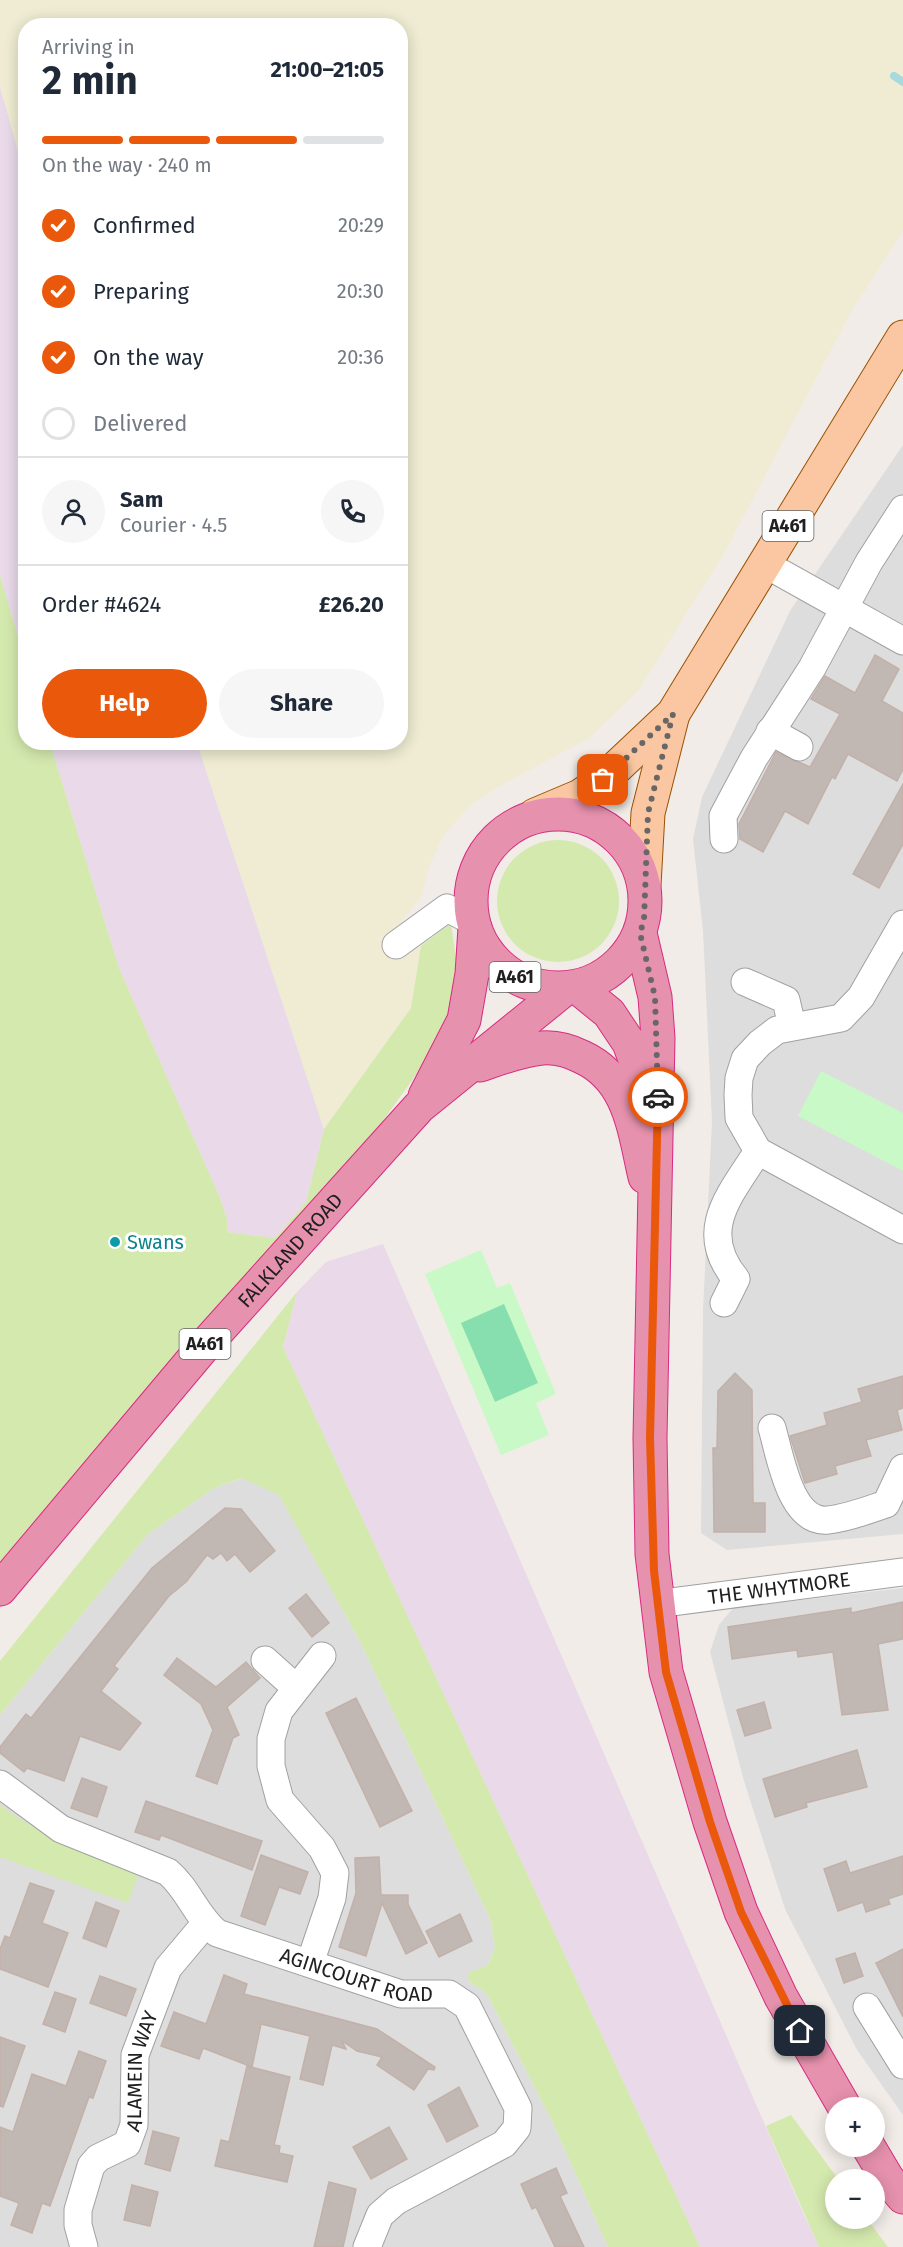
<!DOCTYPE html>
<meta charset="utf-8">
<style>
:root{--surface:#fff;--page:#f6f6f7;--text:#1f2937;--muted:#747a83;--line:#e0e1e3;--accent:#ea580c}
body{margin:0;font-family:"Fira Sans",sans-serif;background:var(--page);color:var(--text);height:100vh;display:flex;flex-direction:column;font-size:22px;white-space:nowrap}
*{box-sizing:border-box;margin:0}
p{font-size:20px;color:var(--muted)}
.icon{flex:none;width:33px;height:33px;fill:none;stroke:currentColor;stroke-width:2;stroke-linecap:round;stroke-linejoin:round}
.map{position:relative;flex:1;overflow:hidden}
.details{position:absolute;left:18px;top:18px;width:390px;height:732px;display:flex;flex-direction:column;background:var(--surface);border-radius:24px;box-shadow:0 3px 15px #0003}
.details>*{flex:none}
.fabs{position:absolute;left:825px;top:2097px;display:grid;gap:12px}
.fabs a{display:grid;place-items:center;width:60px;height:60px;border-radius:50%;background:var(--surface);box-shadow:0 3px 15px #0003;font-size:30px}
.pin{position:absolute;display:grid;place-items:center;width:51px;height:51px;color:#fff;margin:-26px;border-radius:12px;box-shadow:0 3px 9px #0006}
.courier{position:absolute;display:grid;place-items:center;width:60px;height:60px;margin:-30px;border:4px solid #ea580c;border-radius:50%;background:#fff;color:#222;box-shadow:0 2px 8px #0007}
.summary em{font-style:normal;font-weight:700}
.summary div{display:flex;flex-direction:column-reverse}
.summary{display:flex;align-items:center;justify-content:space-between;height:102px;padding:0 24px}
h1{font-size:39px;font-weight:700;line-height:45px}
.bar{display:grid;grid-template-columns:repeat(4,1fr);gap:9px 6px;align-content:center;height:72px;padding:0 24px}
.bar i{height:8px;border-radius:4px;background:var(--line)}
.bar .on{background:var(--accent)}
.bar p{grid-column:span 4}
.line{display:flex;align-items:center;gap:15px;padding:0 24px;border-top:2px solid var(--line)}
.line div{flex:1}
.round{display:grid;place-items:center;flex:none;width:63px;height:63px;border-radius:32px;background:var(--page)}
ol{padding:0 24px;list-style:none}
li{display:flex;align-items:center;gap:18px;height:66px}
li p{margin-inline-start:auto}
li .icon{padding:6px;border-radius:50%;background:var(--accent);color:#fff;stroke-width:4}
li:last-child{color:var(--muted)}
li i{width:33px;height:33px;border:3px solid var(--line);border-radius:50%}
.cta{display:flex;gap:12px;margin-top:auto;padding:12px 24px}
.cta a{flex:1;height:69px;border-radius:36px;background:var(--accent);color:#fff;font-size:24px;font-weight:700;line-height:69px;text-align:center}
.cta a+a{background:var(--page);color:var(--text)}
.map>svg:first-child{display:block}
</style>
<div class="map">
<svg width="903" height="2247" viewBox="0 0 903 2247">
<rect width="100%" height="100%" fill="#f1ece7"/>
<g fill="#dedddd">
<polygon points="903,445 903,1534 727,1550 701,1533 703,1311 712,1122 703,931 693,839 702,797 790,611"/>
<polygon points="243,1478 279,1494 362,1645 491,1921 495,1947 488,1965 469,1973 469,1982 486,1992 553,2123 608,2247 0,2247 0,1715 147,1535 214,1488"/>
<polygon points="903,1588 903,2115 857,2050 785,1909 744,1781 710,1652 719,1625 733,1608"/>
</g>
<g fill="#e9d9e9">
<polygon points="0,87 26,176 25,661 0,575"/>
<polygon points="50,743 197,743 324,1129 306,1202 275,1238 227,1232 227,1219 220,1198 119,968"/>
<polygon points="383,1244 801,2208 819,2247 700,2247 283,1347 297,1292 326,1262"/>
</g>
<polygon fill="#efecd3" points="0,0 903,0 903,231 851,312 726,550 639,690 589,738 498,787 472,804 443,836 429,867 421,897 387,939 401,957 421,946 411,1008 324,1129 197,743 400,742 400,26 26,26 25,176 0,87"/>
<g fill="#d4e9ae">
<polygon points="0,575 25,661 26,742 50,743 119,968 220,1198 227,1219 227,1232 275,1238 306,1202 324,1129 411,1008 421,946 451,923 456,960 456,999 445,1031 413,1079 374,1133 0,1566"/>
<circle cx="558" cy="901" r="61"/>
<polygon points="297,1292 283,1347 700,2247 608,2247 553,2123 486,1992 469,1982 468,1973 488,1965 495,1947 491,1921 362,1645 279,1495 242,1478 214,1488 147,1535 0,1715 0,1661"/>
<path d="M 0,1805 C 40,1836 93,1852 140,1870 L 128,1903 L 0,1857 Z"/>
<polygon points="791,2115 838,2179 836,2180 836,2218 867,2219 888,2247 819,2247 766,2126"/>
</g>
<g fill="#c9f9c6">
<polygon points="821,1071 903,1113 903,1171 798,1116"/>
<polygon points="481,1250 497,1288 510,1283 556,1394 536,1403 549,1435 501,1455 425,1274"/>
</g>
<polygon fill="#87deaf" points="504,1304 538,1383 495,1402 461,1323"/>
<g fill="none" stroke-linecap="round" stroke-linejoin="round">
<polyline stroke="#a8d9dd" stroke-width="8" points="894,76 903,82"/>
</g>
<g fill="#c1b7b3" stroke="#c2b1a9" stroke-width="1.5">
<polygon points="875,655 899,669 882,701 903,713 903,769 897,781 848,754 835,779 832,777 808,824 785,811 763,852 740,839 739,824 776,752 810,767 840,714 811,699 825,676 855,693"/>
<polygon points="903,784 903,844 879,888 853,874"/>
<polygon points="735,1373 752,1390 753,1503 765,1503 765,1532 714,1532 713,1448 717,1448 718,1391"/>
<polygon points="903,1376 903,1408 897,1410 902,1430 866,1440 871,1456 835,1466 837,1474 805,1483 790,1436 827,1425 824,1413 862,1402 858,1389"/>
<polygon points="225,1508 241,1509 275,1551 250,1572 235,1554 227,1561 221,1553 213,1559 207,1555 186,1582 169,1596 114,1666 118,1669 101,1691 141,1723 120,1750 80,1736 64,1781 27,1768 24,1772 0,1753 0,1747 26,1714 31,1718 152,1568"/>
<polygon points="306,1594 329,1623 312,1637 289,1608"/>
<polygon points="903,1602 903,1639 878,1644 888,1710 842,1715 833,1652 798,1657 797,1650 732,1659 728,1627 851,1608 851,1613"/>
<polygon points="177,1658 216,1687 246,1662 260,1678 227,1707 239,1735 233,1738 217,1784 196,1776 213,1730 201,1704 164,1675"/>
<polygon points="356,1698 412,1811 380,1827 326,1713"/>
<polygon points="764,1702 771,1728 745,1736 737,1710"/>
<polygon points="857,1750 867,1787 806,1803 807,1807 775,1817 763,1779"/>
<polygon points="82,1778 107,1787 97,1817 71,1808"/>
<polygon points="146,1801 262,1841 252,1870 161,1835 159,1840 135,1832"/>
<polygon points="261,1855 308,1872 300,1894 279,1887 265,1925 241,1916"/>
<polygon points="903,1856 903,1894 888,1899 890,1904 866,1912 863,1902 838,1911 824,1869 846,1861 850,1873"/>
<polygon points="379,1857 381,1895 408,1895 408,1904 427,1943 406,1954 382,1903 366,1956 339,1947 356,1893 355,1858"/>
<polygon points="30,1883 54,1891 42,1923 68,1933 48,1987 0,1969 0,1949 5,1936 10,1938"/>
<polygon points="96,1902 119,1911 106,1947 83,1938"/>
<polygon points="460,1914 472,1941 439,1957 426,1931"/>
<polygon points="903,1949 903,2017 876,1963"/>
<polygon points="855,1953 863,1976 844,1983 836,1959"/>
<polygon points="224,1975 247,1984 244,1994 377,2029 435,2067 434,2070 428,2069 414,2090 377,2065 382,2057 357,2051 342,2041 346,2049 332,2045 323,2085 300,2079 310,2036 261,2024 252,2067 203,2048 199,2059 161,2046 174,2012 206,2024"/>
<polygon points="100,1976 136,1989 126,2016 90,2003"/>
<polygon points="55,1992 76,1999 65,2032 43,2024"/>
<polygon points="0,2037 25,2046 3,2107 0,2106"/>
<polygon points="79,2051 106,2061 93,2098 89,2097 50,2206 42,2203 32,2233 11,2225 19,2203 0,2196 0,2127 13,2132 32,2074 66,2086"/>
<polygon points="247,2066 290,2077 274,2145 280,2146 279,2153 293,2156 287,2182 215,2166 221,2140 229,2142"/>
<polygon points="459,2087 478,2126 447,2142 428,2105"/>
<polygon points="389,2127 407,2159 371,2179 353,2147"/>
<polygon points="153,2131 179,2138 170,2171 145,2164"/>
<polygon points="556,2168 567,2193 560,2196 584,2247 555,2247 536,2207 532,2209 521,2184"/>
<polygon points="329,2182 356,2189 343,2247 314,2247"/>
<polygon points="132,2185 158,2192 150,2226 124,2220"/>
</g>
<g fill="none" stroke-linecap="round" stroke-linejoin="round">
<g stroke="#a1a1a1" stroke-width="29">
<g id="minor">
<polyline points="765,564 903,641"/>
<polyline points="770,731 799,747"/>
<polyline points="724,839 723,816 754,758 812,668 869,562 903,509"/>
<polyline points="903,924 861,997 841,1018 777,1030 760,1043 745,1059 739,1078 738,1095 739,1118 758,1151 903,1230"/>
<polyline points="396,945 447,908 472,921"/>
<polyline points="745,982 786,1000 792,1026"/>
<path d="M 724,1303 L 736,1279 C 696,1231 730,1195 758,1151"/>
<path d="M 772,1428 C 780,1455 790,1524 828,1520 C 848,1518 868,1510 886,1504 L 903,1468"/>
<path id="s1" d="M 656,1604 L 903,1572"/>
<polyline points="265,1660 295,1687"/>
<path id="s2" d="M 0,1784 L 61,1829 L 168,1872 C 189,1890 196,1916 217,1933 L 401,1994 L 449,1994 L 467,2006 L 518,2108 L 517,2128 L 504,2144 L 396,2201 L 380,2215 L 367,2247"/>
<polyline points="310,1963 332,1898 335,1873 322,1848 280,1800 271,1766 271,1739 279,1711 322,1656"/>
<polyline points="867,2007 903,2065"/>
<path id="s3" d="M 84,2247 L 78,2225 L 78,2210 L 91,2166 L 98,2158 L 127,2144 L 134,2125 L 135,2055 L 168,1968 L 205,1924"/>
</g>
</g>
<g stroke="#9a5103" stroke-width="35">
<g id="major">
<polyline points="535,815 580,796 603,780 673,714 903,337"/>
<polyline points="644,885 648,813 673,714"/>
</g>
</g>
<g stroke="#d92a80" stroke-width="35">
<g id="highway">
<circle cx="558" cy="901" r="87"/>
<polyline points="640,933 655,997 658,1038 650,1438 652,1554 666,1672 710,1822 741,1912 781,1997 845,2108"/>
<polyline points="577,987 609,1013 629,1043 650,1100"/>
<path d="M 480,1065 C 500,1058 521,1050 542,1048 C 555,1047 570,1051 582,1057 C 630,1079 634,1130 645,1177"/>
<polyline points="425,1096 464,1020 472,974 475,928"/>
<path id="s4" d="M 0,1589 L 205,1345 L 419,1107 L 566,988"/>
<polyline points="868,2146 887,2178 903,2197"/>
</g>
</g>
<use href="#minor" stroke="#fff" stroke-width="27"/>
<use href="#major" stroke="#fac7a2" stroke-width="33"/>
<use href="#highway" stroke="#e691ad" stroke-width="33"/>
</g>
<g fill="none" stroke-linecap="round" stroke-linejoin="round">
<polyline stroke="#696766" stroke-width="6" stroke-dasharray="0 10.8" points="603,780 673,714 648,813 644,920 640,933 655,997 658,1097"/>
<polyline stroke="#ea580c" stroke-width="8" points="658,1097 650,1438 654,1571 666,1672 710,1822 741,1912 800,2031"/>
</g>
<circle fill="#0f9aa8" stroke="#fff" stroke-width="2" cx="115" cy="1242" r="6"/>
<g text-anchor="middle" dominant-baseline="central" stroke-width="6" stroke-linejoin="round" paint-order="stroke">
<g fill="#fff" stroke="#636363" stroke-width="1.5">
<rect x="762.5" y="511" width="51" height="30" rx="4.5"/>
<rect x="489.5" y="962" width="51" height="30" rx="4.5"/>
<rect x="179.5" y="1329" width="51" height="30" rx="4.5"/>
</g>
<g font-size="18" font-weight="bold" fill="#202020">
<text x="788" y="526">A461</text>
<text x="515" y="977">A461</text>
<text x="205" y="1344">A461</text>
</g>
<g font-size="20" fill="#0d838f" stroke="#fff" text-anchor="start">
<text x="127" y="1242">Swans</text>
</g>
<g font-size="20" fill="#202020" stroke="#fff">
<text stroke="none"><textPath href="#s4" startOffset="446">FALKLAND ROAD</textPath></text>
<text stroke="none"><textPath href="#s1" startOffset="124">THE WHYTMORE</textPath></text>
<text stroke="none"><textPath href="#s2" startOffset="416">AGINCOURT ROAD</textPath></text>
<text stroke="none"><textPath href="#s3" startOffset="202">ALAMEIN WAY</textPath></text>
</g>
</g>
</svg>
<div class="fabs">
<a>+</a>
<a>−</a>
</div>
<div class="pin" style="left:603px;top:780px;background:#ea580c"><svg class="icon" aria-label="bag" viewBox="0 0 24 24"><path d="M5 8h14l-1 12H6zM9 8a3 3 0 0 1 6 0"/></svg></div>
<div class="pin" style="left:800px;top:2031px;background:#1f2937"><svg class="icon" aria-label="home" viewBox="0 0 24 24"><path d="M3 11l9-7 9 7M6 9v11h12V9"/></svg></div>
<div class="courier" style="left:658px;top:1097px"><svg class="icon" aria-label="car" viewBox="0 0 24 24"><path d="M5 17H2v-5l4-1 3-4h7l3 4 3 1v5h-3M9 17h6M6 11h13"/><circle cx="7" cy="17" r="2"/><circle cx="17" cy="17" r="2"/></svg></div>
<section class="details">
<div class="summary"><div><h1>2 min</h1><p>Arriving in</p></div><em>21:00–21:05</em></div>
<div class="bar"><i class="on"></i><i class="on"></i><i class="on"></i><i></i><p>On the way · 240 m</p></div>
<ol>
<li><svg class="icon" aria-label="check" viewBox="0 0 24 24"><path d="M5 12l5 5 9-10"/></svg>Confirmed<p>20:29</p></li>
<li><svg class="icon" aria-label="check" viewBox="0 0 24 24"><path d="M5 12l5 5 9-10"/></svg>Preparing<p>20:30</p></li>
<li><svg class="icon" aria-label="check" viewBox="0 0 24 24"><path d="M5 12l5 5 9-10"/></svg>On the way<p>20:36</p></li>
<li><i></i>Delivered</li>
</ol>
<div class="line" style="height:108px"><a class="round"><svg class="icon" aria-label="person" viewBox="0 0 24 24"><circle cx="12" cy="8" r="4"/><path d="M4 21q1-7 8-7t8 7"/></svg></a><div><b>Sam</b><p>Courier · 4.5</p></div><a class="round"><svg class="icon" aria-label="phone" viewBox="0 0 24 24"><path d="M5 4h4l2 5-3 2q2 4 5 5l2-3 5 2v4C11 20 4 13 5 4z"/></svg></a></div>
<div class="line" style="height:78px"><div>Order #4624</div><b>£26.20</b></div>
<div class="cta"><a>Help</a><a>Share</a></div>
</section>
</div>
